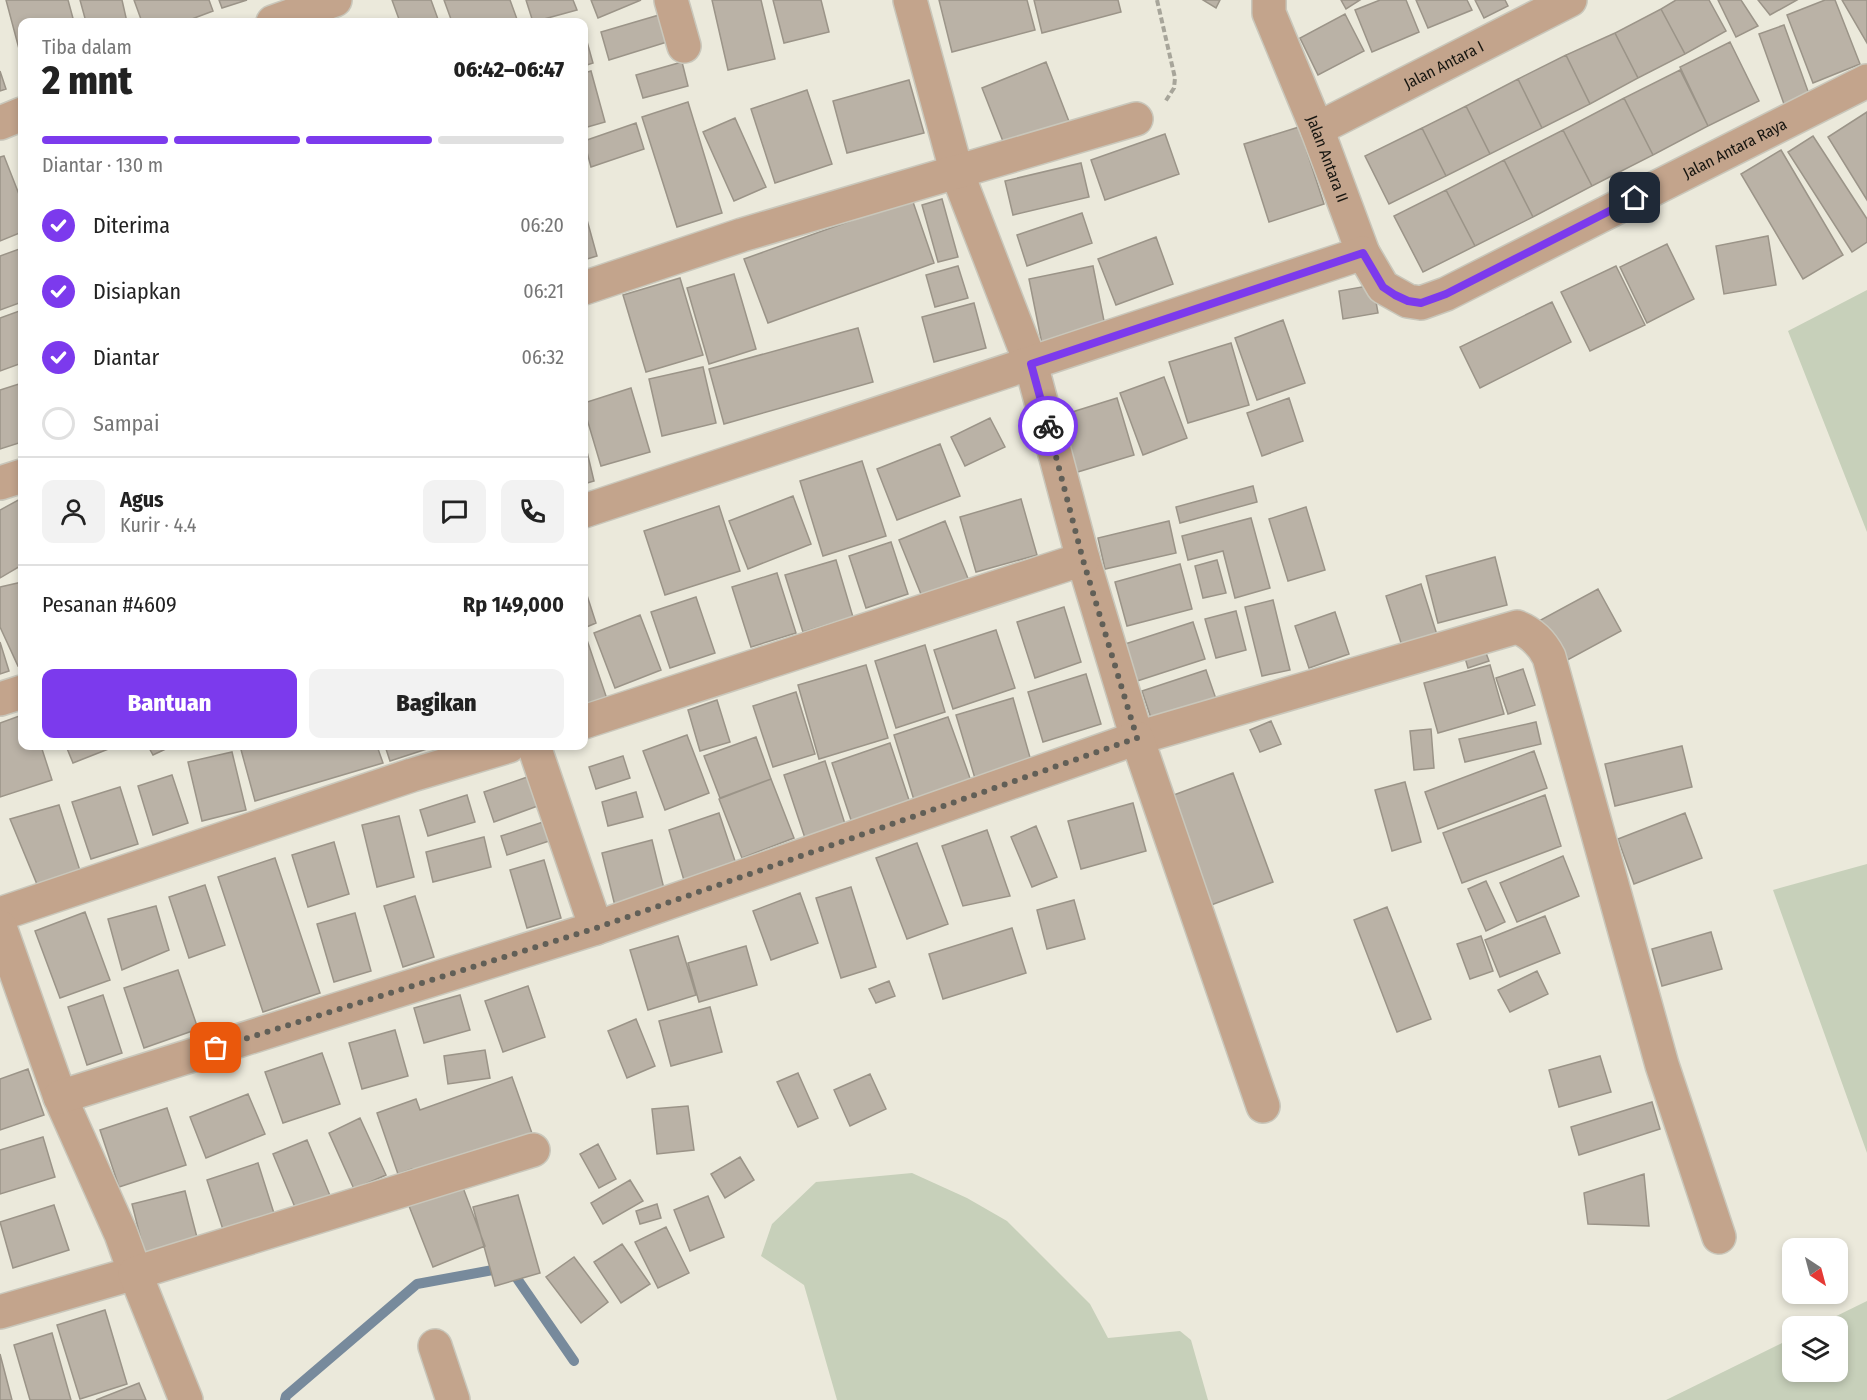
<!DOCTYPE html>
<html lang="id">
<meta charset="utf-8">
<style>
:root{--surface:#fff;--page:#f2f2f2;--text:#222;--muted:#767676;--line:#e0e0e0;--accent:#7c3aed}
body{margin:0;font-family:"Fira Sans Condensed",sans-serif;background:var(--page);color:var(--text);height:100vh;display:flex;flex-direction:column;font-size:22px;white-space:nowrap}
*{box-sizing:border-box;margin:0}
p{font-size:20px;color:var(--muted)}
.icon{flex:none;width:33px;height:33px;fill:none;stroke:currentColor;stroke-width:2;stroke-linecap:round;stroke-linejoin:round}
.map{position:relative;flex:1;overflow:hidden}
.panel{position:absolute;left:18px;top:18px;width:570px;height:732px;display:flex;flex-direction:column;background:var(--surface);border-radius:12px;box-shadow:0 3px 9px #0003}
.panel>*{flex:none}
.needle{width:39px;rotate:144deg}
.tools{position:absolute;left:1782px;top:1238px;display:grid;gap:12px}
.tools a{display:grid;place-items:center;width:66px;height:66px;border-radius:12px;background:var(--surface);box-shadow:0 3px 9px #0003;font-size:30px}
.pin{position:absolute;display:grid;place-items:center;width:51px;height:51px;color:#fff;margin:-26px;border-radius:12px;box-shadow:0 3px 9px #0006}
.courier{position:absolute;display:grid;place-items:center;width:60px;height:60px;margin:-30px;border:4px solid #7c3aed;border-radius:50%;background:#fff;color:#222;box-shadow:0 2px 8px #0007}
.summary em{font-style:normal;font-weight:800}
.summary div{display:flex;flex-direction:column-reverse}
.summary{display:flex;align-items:center;justify-content:space-between;height:102px;padding:0 24px}
h1{font-size:39px;font-weight:800;line-height:45px}
.bar{display:grid;grid-template-columns:repeat(4,1fr);gap:9px 6px;align-content:center;height:72px;padding:0 24px}
.bar i{height:8px;border-radius:4px;background:var(--line)}
.bar .on{background:var(--accent)}
.bar p{grid-column:span 4}
.line{display:flex;align-items:center;gap:15px;padding:0 24px;border-top:2px solid var(--line)}
.line div{flex:1}
.round{display:grid;place-items:center;flex:none;width:63px;height:63px;border-radius:12px;background:var(--page)}
ol{padding:0 24px;list-style:none}
li{display:flex;align-items:center;gap:18px;height:66px}
li p{margin-inline-start:auto}
li .icon{padding:6px;border-radius:50%;background:var(--accent);color:#fff;stroke-width:4}
li:last-child{color:var(--muted)}
li i{width:33px;height:33px;border:3px solid var(--line);border-radius:50%}
.action{display:flex;gap:12px;margin-top:auto;padding:12px 24px}
.action a{flex:1;height:69px;border-radius:12px;background:var(--accent);color:#fff;font-size:24px;font-weight:800;line-height:69px;text-align:center}
.action a+a{background:var(--page);color:var(--text)}
.map>svg:first-child{display:block}
</style>
<div class="map">
<svg width="1867" height="1400" viewBox="0 0 1867 1400">
<rect width="100%" height="100%" fill="#ebe9db"/>
<path fill="#c7d0ba" d="M 1867,290 L 1867,532 L 1788,331 Z
M 1867,864 L 1867,1153 L 1773,890 Z
M 912,1173 L 967,1198 L 1007,1221 L 1090,1304 L 1108,1338 L 1180,1331 L 1191,1340 L 1208,1400 L 837,1400 L 804,1285 L 761,1256 L 772,1224 L 816,1182 Z
M 1867,1301 L 1867,1400 L 1666,1400 L 1792,1338 L 1792,1371 L 1838,1371 L 1838,1326 L 1816,1326 Z"/>
<g fill="none" stroke-linecap="round" stroke-linejoin="round">
<path stroke="#778a9c" stroke-width="10" d="M 285,1400 L 286,1396 L 417,1284 L 509,1267 L 574,1361"/>
</g>
<path fill="#bab2a6" stroke="#9b9488" stroke-width="1.5" d="M 6,0 L 68,0 L 74,22 L 22,22 L 22,60 Z
M 80,0 L 122,0 L 127,22 L 86,22 Z
M 134,0 L 209,0 L 213,11 L 184,22 L 142,22 Z
M 219,0 L 247,0 L 222,8 Z
M 392,0 L 431,0 L 439,22 L 400,22 Z
M 444,0 L 510,0 L 518,22 L 452,22 Z
M 526,0 L 573,0 L 577,10 L 533,22 Z
M 591,0 L 641,0 L 598,18 Z
M 712,0 L 761,0 L 775,59 L 728,70 Z
M 773,0 L 821,0 L 829,32 L 784,43 Z
M 939,0 L 1027,0 L 1035,30 L 952,52 Z
M 1034,0 L 1118,0 L 1121,12 L 1042,33 Z
M 1203,0 L 1220,0 L 1216,8 Z
M 1341,0 L 1360,0 L 1346,9 Z
M 1380,0 L 1406,0 L 1419,32 L 1372,52 L 1355,10 Z
M 1416,0 L 1467,0 L 1472,10 L 1428,28 Z
M 1475,0 L 1505,0 L 1508,6 L 1484,18 Z
M 1676,0 L 1709,0 L 1726,31 L 1685,54 L 1661,9 Z
M 1718,0 L 1741,0 L 1758,26 L 1736,37 Z
M 1758,0 L 1797,0 L 1770,15 Z
M 1825,0 L 1835,0 L 1860,64 L 1813,83 L 1787,15 Z
M 1842,0 L 1867,0 L 1867,43 Z
M 1661,9 L 1685,54 L 1638,78 L 1615,33 Z
M 1345,14 L 1364,51 L 1318,75 L 1300,38 Z
M 659,15 L 667,42 L 609,60 L 601,32 Z
M 1784,25 L 1809,94 L 1784,104 L 1759,34 Z
M 584,31 L 593,63 L 584,66 Z
M 1615,33 L 1638,78 L 1590,104 L 1566,55 Z
M 1730,42 L 1759,101 L 1708,126 L 1680,67 Z
M 1566,55 L 1590,104 L 1542,128 L 1518,79 Z
M 682,62 L 688,86 L 643,98 L 636,75 Z
M 1046,62 L 1070,124 L 1006,149 L 982,88 Z
M 1680,70 L 1708,126 L 1653,155 L 1624,98 Z
M 0,71 L 6,89 L 0,91 Z
M 591,71 L 605,122 L 584,128 L 584,73 Z
M 1518,79 L 1542,128 L 1490,154 L 1466,106 Z
M 909,80 L 924,133 L 847,153 L 833,101 Z
M 807,90 L 832,164 L 775,183 L 751,109 Z
M 1624,98 L 1653,155 L 1592,186 L 1563,130 Z
M 688,102 L 722,213 L 677,227 L 642,117 Z
M 1466,106 L 1490,154 L 1446,176 L 1422,128 Z
M 1867,112 L 1867,200 L 1828,137 Z
M 735,118 L 766,187 L 734,201 L 703,132 Z
M 636,123 L 644,149 L 591,167 L 584,141 Z
M 1299,127 L 1324,204 L 1269,222 L 1244,144 Z
M 1422,128 L 1446,176 L 1389,204 L 1365,156 Z
M 1563,130 L 1592,186 L 1533,217 L 1504,160 Z
M 1165,134 L 1179,174 L 1105,200 L 1091,160 Z
M 1813,136 L 1867,219 L 1867,242 L 1852,252 L 1788,152 Z
M 1781,150 L 1843,255 L 1803,279 L 1741,174 Z
M 4,156 L 22,202 L 22,232 L 0,241 L 0,157 Z
M 1504,160 L 1533,217 L 1475,246 L 1446,190 Z
M 1081,163 L 1089,197 L 1013,215 L 1005,181 Z
M 1446,190 L 1475,246 L 1423,272 L 1394,216 Z
M 912,199 L 934,263 L 768,323 L 744,259 Z
M 942,199 L 958,257 L 938,262 L 922,205 Z
M 584,209 L 597,256 L 584,260 Z
M 1082,213 L 1092,243 L 1027,266 L 1017,235 Z
M 1768,236 L 1776,285 L 1724,294 L 1716,246 Z
M 1156,237 L 1173,284 L 1116,305 L 1098,259 Z
M 1667,244 L 1694,299 L 1647,323 L 1620,267 Z
M 22,248 L 22,302 L 0,310 L 0,256 Z
M 958,266 L 968,298 L 935,307 L 926,275 Z
M 1093,266 L 1106,331 L 1042,344 L 1029,279 Z
M 1616,266 L 1645,325 L 1590,351 L 1561,292 Z
M 734,274 L 756,349 L 709,364 L 687,288 Z
M 680,278 L 703,355 L 646,372 L 623,295 Z
M 1373,285 L 1378,313 L 1343,319 L 1339,291 Z
M 1552,302 L 1571,342 L 1480,388 L 1460,347 Z
M 974,303 L 986,348 L 934,362 L 922,317 Z
M 22,310 L 22,363 L 0,371 L 0,318 Z
M 1283,320 L 1305,383 L 1257,400 L 1235,338 Z
M 858,328 L 873,382 L 724,424 L 709,369 Z
M 1231,343 L 1249,405 L 1188,423 L 1169,362 Z
M 703,367 L 716,423 L 662,436 L 649,379 Z
M 1164,377 L 1187,438 L 1143,455 L 1120,393 Z
M 22,383 L 22,442 L 0,449 L 0,390 Z
M 631,388 L 650,452 L 601,466 L 584,409 L 584,403 Z
M 1117,398 L 1134,455 L 1071,474 L 1053,418 Z
M 1289,398 L 1303,441 L 1262,456 L 1247,413 Z
M 990,418 L 1005,447 L 965,466 L 951,437 Z
M 584,439 L 594,481 L 584,484 Z
M 940,444 L 960,496 L 897,520 L 877,469 Z
M 862,461 L 886,536 L 823,556 L 800,481 Z
M 1253,486 L 1257,502 L 1180,523 L 1176,507 Z
M 793,496 L 811,544 L 748,569 L 729,521 Z
M 22,498 L 22,565 L 0,578 L 0,510 Z
M 1021,499 L 1037,555 L 976,572 L 960,517 Z
M 719,506 L 740,571 L 665,595 L 644,531 Z
M 1306,507 L 1325,570 L 1288,581 L 1269,519 Z
M 1251,518 L 1270,588 L 1235,598 L 1223,551 L 1188,560 L 1182,536 Z
M 945,521 L 969,581 L 923,599 L 899,540 Z
M 1169,521 L 1176,553 L 1105,569 L 1098,538 Z
M 891,542 L 908,594 L 866,608 L 849,556 Z
M 1495,557 L 1507,605 L 1438,623 L 1426,576 Z
M 836,560 L 853,617 L 803,632 L 785,575 Z
M 1217,560 L 1226,593 L 1203,598 L 1195,566 Z
M 1180,564 L 1192,609 L 1127,626 L 1115,582 Z
M 777,573 L 796,633 L 751,647 L 732,587 Z
M 22,582 L 22,665 L 18,666 L 0,627 L 0,587 Z
M 1421,584 L 1438,638 L 1403,649 L 1386,596 Z
M 584,586 L 596,623 L 584,628 Z
M 1598,589 L 1621,631 L 1560,664 L 1537,622 Z
M 696,597 L 715,653 L 670,668 L 651,612 Z
M 1273,600 L 1290,670 L 1262,676 L 1245,607 Z
M 1064,607 L 1081,662 L 1035,678 L 1017,622 Z
M 1236,611 L 1246,650 L 1216,658 L 1205,619 Z
M 1335,612 L 1349,654 L 1309,668 L 1295,626 Z
M 640,615 L 661,670 L 615,688 L 594,633 Z
M 1193,622 L 1205,659 L 1134,682 L 1122,645 Z
M 996,630 L 1015,688 L 953,709 L 934,650 Z
M 584,637 L 586,637 L 607,699 L 584,707 Z
M 0,642 L 9,671 L 0,674 Z
M 925,645 L 945,712 L 896,728 L 875,661 Z
M 1483,645 L 1489,661 L 1468,668 L 1463,651 Z
M 866,665 L 888,738 L 819,759 L 798,685 Z
M 1490,665 L 1504,714 L 1438,733 L 1424,683 Z
M 1523,669 L 1535,705 L 1508,714 L 1496,678 Z
M 1206,670 L 1216,699 L 1152,721 L 1142,691 Z
M 1086,674 L 1101,724 L 1043,742 L 1028,692 Z
M 796,692 L 815,754 L 773,767 L 753,706 Z
M 1013,698 L 1033,768 L 977,785 L 956,715 Z
M 717,700 L 730,742 L 700,751 L 688,710 Z
M 22,715 L 22,746 L 41,746 L 52,780 L 0,797 L 0,723 Z
M 948,717 L 971,781 L 914,800 L 894,735 Z
M 1271,721 L 1281,744 L 1260,752 L 1250,730 Z
M 1536,722 L 1541,744 L 1465,762 L 1459,739 Z
M 1431,729 L 1434,768 L 1414,770 L 1410,731 Z
M 687,735 L 709,793 L 665,810 L 643,751 Z
M 756,737 L 771,779 L 720,798 L 704,756 Z
M 890,743 L 910,803 L 852,823 L 832,763 Z
M 66,746 L 116,746 L 73,763 Z
M 148,746 L 172,746 L 153,755 Z
M 240,746 L 377,746 L 383,763 L 255,801 Z
M 385,746 L 436,746 L 390,761 Z
M 1682,746 L 1692,787 L 1615,806 L 1605,764 Z
M 1534,751 L 1547,788 L 1438,829 L 1425,792 Z
M 232,752 L 246,810 L 202,821 L 188,762 Z
M 623,756 L 630,778 L 596,789 L 589,767 Z
M 825,761 L 845,824 L 805,838 L 784,775 Z
M 1233,773 L 1273,882 L 1203,908 L 1163,799 Z
M 172,775 L 188,823 L 153,835 L 138,786 Z
M 533,775 L 543,804 L 494,822 L 484,792 Z
M 771,779 L 794,838 L 742,858 L 719,799 Z
M 1405,782 L 1421,842 L 1392,851 L 1375,790 Z
M 120,787 L 138,844 L 91,859 L 72,802 Z
M 636,792 L 643,817 L 608,826 L 602,802 Z
M 467,795 L 475,822 L 428,836 L 420,810 Z
M 1545,795 L 1561,846 L 1462,883 L 1443,833 Z
M 1133,803 L 1146,851 L 1081,869 L 1068,821 Z
M 59,805 L 82,877 L 39,889 L 10,819 Z
M 719,813 L 738,870 L 686,887 L 669,830 Z
M 1685,813 L 1702,858 L 1634,884 L 1618,839 Z
M 399,816 L 414,877 L 377,887 L 362,825 Z
M 552,819 L 558,838 L 507,855 L 501,836 Z
M 1036,826 L 1057,877 L 1032,887 L 1011,837 Z
M 987,830 L 1010,896 L 963,906 L 942,846 Z
M 484,837 L 491,867 L 433,882 L 426,852 Z
M 652,840 L 666,897 L 616,910 L 602,853 Z
M 334,842 L 349,894 L 308,907 L 292,855 Z
M 917,843 L 948,924 L 907,939 L 876,858 Z
M 1563,856 L 1579,896 L 1517,922 L 1500,883 Z
M 275,858 L 320,993 L 263,1012 L 218,877 Z
M 544,860 L 561,918 L 527,928 L 510,870 Z
M 1486,881 L 1505,922 L 1486,931 L 1468,889 Z
M 205,885 L 225,945 L 189,958 L 169,897 Z
M 851,887 L 876,967 L 841,978 L 816,898 Z
M 800,893 L 818,943 L 771,960 L 753,911 Z
M 415,896 L 434,957 L 403,967 L 384,906 Z
M 1074,900 L 1085,939 L 1047,949 L 1037,910 Z
M 156,906 L 169,950 L 122,970 L 108,919 Z
M 1387,907 L 1431,1019 L 1397,1032 L 1354,920 Z
M 85,912 L 110,980 L 60,998 L 35,931 Z
M 355,913 L 371,971 L 334,982 L 317,924 Z
M 1545,916 L 1560,953 L 1500,977 L 1485,940 Z
M 1012,928 L 1026,973 L 943,999 L 929,954 Z
M 1711,932 L 1722,969 L 1662,986 L 1652,949 Z
M 678,936 L 696,995 L 648,1010 L 630,950 Z
M 1481,936 L 1493,971 L 1470,979 L 1457,944 Z
M 746,946 L 757,985 L 699,1002 L 688,963 Z
M 178,970 L 198,1029 L 144,1048 L 124,988 Z
M 1537,971 L 1548,994 L 1510,1012 L 1498,990 Z
M 889,981 L 895,996 L 876,1003 L 869,989 Z
M 528,986 L 545,1037 L 503,1052 L 485,1001 Z
M 103,995 L 122,1053 L 87,1065 L 68,1007 Z
M 460,995 L 470,1030 L 424,1043 L 414,1008 Z
M 710,1007 L 722,1052 L 671,1066 L 659,1021 Z
M 636,1019 L 655,1066 L 627,1078 L 608,1031 Z
M 395,1030 L 408,1076 L 362,1089 L 349,1043 Z
M 485,1050 L 490,1078 L 448,1084 L 444,1056 Z
M 322,1053 L 340,1104 L 283,1123 L 265,1072 Z
M 1600,1056 L 1611,1092 L 1559,1107 L 1549,1070 Z
M 28,1069 L 44,1115 L 0,1130 L 0,1079 Z
M 798,1073 L 818,1118 L 798,1127 L 777,1082 Z
M 870,1074 L 886,1109 L 850,1126 L 834,1090 Z
M 512,1077 L 534,1139 L 416,1181 L 412,1169 L 398,1174 L 377,1113 L 416,1099 L 420,1110 Z
M 248,1094 L 265,1134 L 206,1158 L 190,1117 Z
M 1652,1102 L 1660,1129 L 1579,1155 L 1571,1127 Z
M 688,1106 L 694,1150 L 657,1154 L 652,1109 Z
M 167,1108 L 186,1165 L 119,1187 L 100,1130 Z
M 360,1118 L 386,1175 L 354,1189 L 329,1133 Z
M 43,1137 L 55,1177 L 0,1194 L 0,1150 Z
M 307,1140 L 331,1198 L 297,1212 L 273,1154 Z
M 598,1144 L 616,1179 L 599,1188 L 580,1154 Z
M 740,1157 L 754,1180 L 725,1198 L 711,1174 Z
M 258,1163 L 278,1226 L 227,1242 L 207,1180 Z
M 1644,1174 L 1649,1226 L 1588,1224 L 1584,1193 Z
M 630,1180 L 643,1201 L 603,1224 L 591,1203 Z
M 462,1185 L 485,1246 L 433,1267 L 409,1206 Z
M 185,1191 L 200,1249 L 147,1263 L 132,1204 Z
M 518,1195 L 540,1273 L 495,1286 L 473,1207 Z
M 708,1196 L 724,1237 L 690,1251 L 674,1210 Z
M 657,1204 L 661,1218 L 640,1224 L 636,1211 Z
M 54,1205 L 69,1250 L 13,1268 L 0,1222 Z
M 666,1227 L 689,1273 L 658,1288 L 635,1242 Z
M 622,1244 L 650,1284 L 621,1303 L 594,1262 Z
M 574,1257 L 608,1302 L 581,1323 L 546,1277 Z
M 105,1310 L 127,1384 L 80,1399 L 57,1325 Z
M 52,1333 L 71,1400 L 30,1400 L 14,1345 Z
M 0,1354 L 12,1400 L 0,1400 Z
M 139,1383 L 146,1400 L 96,1400 Z"/>
<g fill="none" stroke-linecap="round" stroke-linejoin="round">
<g stroke="#c9c7bb" stroke-width="36">
<g id="minor">
<path d="M 671,0 L 684,46"/>
<path d="M 910,0 L 956,170 L 1031,364 L 1083,559 L 1137,738 L 1517,627 C 1532,633 1542,643 1549,657 L 1662,1065 L 1719,1237"/>
<path id="s1" d="M 1269,0 L 1269,13 L 1317,129 L 1363,253 L 1383,287 L 1408,301 L 1421,303 L 1446,294 L 1867,81"/>
<path d="M 273,22 L 335,0"/>
<path d="M 0,123 L 22,114"/>
<path id="s2" d="M 1317,129 L 1570,0"/>
<path d="M 584,288 L 742,235 L 1136,119"/>
<path d="M 0,483 L 22,476"/>
<path d="M 584,511 L 1363,253"/>
<path d="M 0,699 L 22,692"/>
<path d="M 584,722 L 1083,559"/>
<path d="M 0,914 L 412,775 L 509,746"/>
<path d="M 0,927 L 60,1097 L 121,1234 L 135,1273 L 0,1312"/>
<path d="M 596,928 L 1137,738 L 1263,1106"/>
<path d="M 60,1097 L 596,928 L 534,746"/>
<path d="M 435,1346 L 453,1400"/>
<path d="M 186,1400 L 135,1273 L 533,1150"/>
</g>
</g>
<path stroke="#a7a59a" stroke-width="4" stroke-dasharray="6 3" stroke-linecap="butt" d="M 1157,0 L 1175,78 L 1174,88 L 1165,102"/>
<use href="#minor" stroke="#c3a48c" stroke-width="33"/>
</g>
<g fill="none" stroke-linecap="round" stroke-linejoin="round">
<path stroke="#615f57" stroke-width="6" stroke-dasharray="0 10.8" d="M 216,1048 L 596,928 L 1137,738 L 1083,560 L 1048,426"/>
<path stroke="#7c3aed" stroke-width="8" d="M 1048,426 L 1031,364 L 1363,253 L 1383,287 L 1395,295 L 1408,301 L 1421,303 L 1446,294 L 1635,198"/>
</g>
<g text-anchor="middle" stroke-width="5" stroke-linejoin="round" paint-order="stroke">
<g font-size="16" fill="#161510" stroke="#fff">
<text dy="6" stroke="none"><textPath href="#s2" startOffset="142">Jalan Antara I</textPath></text>
<text dy="6" stroke="none"><textPath href="#s1" startOffset="702">Jalan Antara Raya</textPath></text>
<text dy="6" stroke="none"><textPath href="#s1" startOffset="170">Jalan Antara II</textPath></text>
</g>
</g>
</svg>
<div class="tools">
<a><svg class="needle" viewBox="-14 -14 28 28"><path d="M0-13l5 13h-10z" fill="#e53935"/><path d="M0 13l5-13h-10z" fill="#767676"/></svg></a>
<a><svg class="icon" aria-label="layers" viewBox="0 0 24 24"><path d="M12 4l9 5-9 5-9-5zM3 14l9 5 9-5"/></svg></a>
</div>
<div class="pin" style="left:216px;top:1048px;background:#ea580c"><svg class="icon" aria-label="bag" viewBox="0 0 24 24"><path d="M5 8h14l-1 12H6zM9 8a3 3 0 0 1 6 0"/></svg></div>
<div class="pin" style="left:1635px;top:198px;background:#1f2937"><svg class="icon" aria-label="home" viewBox="0 0 24 24"><path d="M3 11l9-7 9 7M6 9v11h12V9"/></svg></div>
<div class="courier" style="left:1048px;top:426px"><svg class="icon" aria-label="bike" viewBox="0 0 24 24"><circle cx="6" cy="16" r="4"/><circle cx="18" cy="16" r="4"/><path d="M6 16l4-8h5l3 8M10 8l3 8H6M13 5h3"/></svg></div>
<section class="panel">
<div class="summary"><div><h1>2 mnt</h1><p>Tiba dalam</p></div><em>06:42–06:47</em></div>
<div class="bar"><i class="on"></i><i class="on"></i><i class="on"></i><i></i><p>Diantar · 130 m</p></div>
<ol>
<li><svg class="icon" aria-label="check" viewBox="0 0 24 24"><path d="M5 12l5 5 9-10"/></svg>Diterima<p>06:20</p></li>
<li><svg class="icon" aria-label="check" viewBox="0 0 24 24"><path d="M5 12l5 5 9-10"/></svg>Disiapkan<p>06:21</p></li>
<li><svg class="icon" aria-label="check" viewBox="0 0 24 24"><path d="M5 12l5 5 9-10"/></svg>Diantar<p>06:32</p></li>
<li><i></i>Sampai</li>
</ol>
<div class="line" style="height:108px"><a class="round"><svg class="icon" aria-label="person" viewBox="0 0 24 24"><circle cx="12" cy="8" r="4"/><path d="M4 21q1-7 8-7t8 7"/></svg></a><div><b>Agus</b><p>Kurir · 4.4</p></div><a class="round"><svg class="icon" aria-label="chat" viewBox="0 0 24 24"><path d="M4 5h16v11H9l-5 4z"/></svg></a><a class="round"><svg class="icon" aria-label="phone" viewBox="0 0 24 24"><path d="M5 4h4l2 5-3 2q2 4 5 5l2-3 5 2v4C11 20 4 13 5 4z"/></svg></a></div>
<div class="line" style="height:78px"><div>Pesanan #4609</div><b>Rp 149,000</b></div>
<div class="action"><a>Bantuan</a><a>Bagikan</a></div>
</section>
</div>
